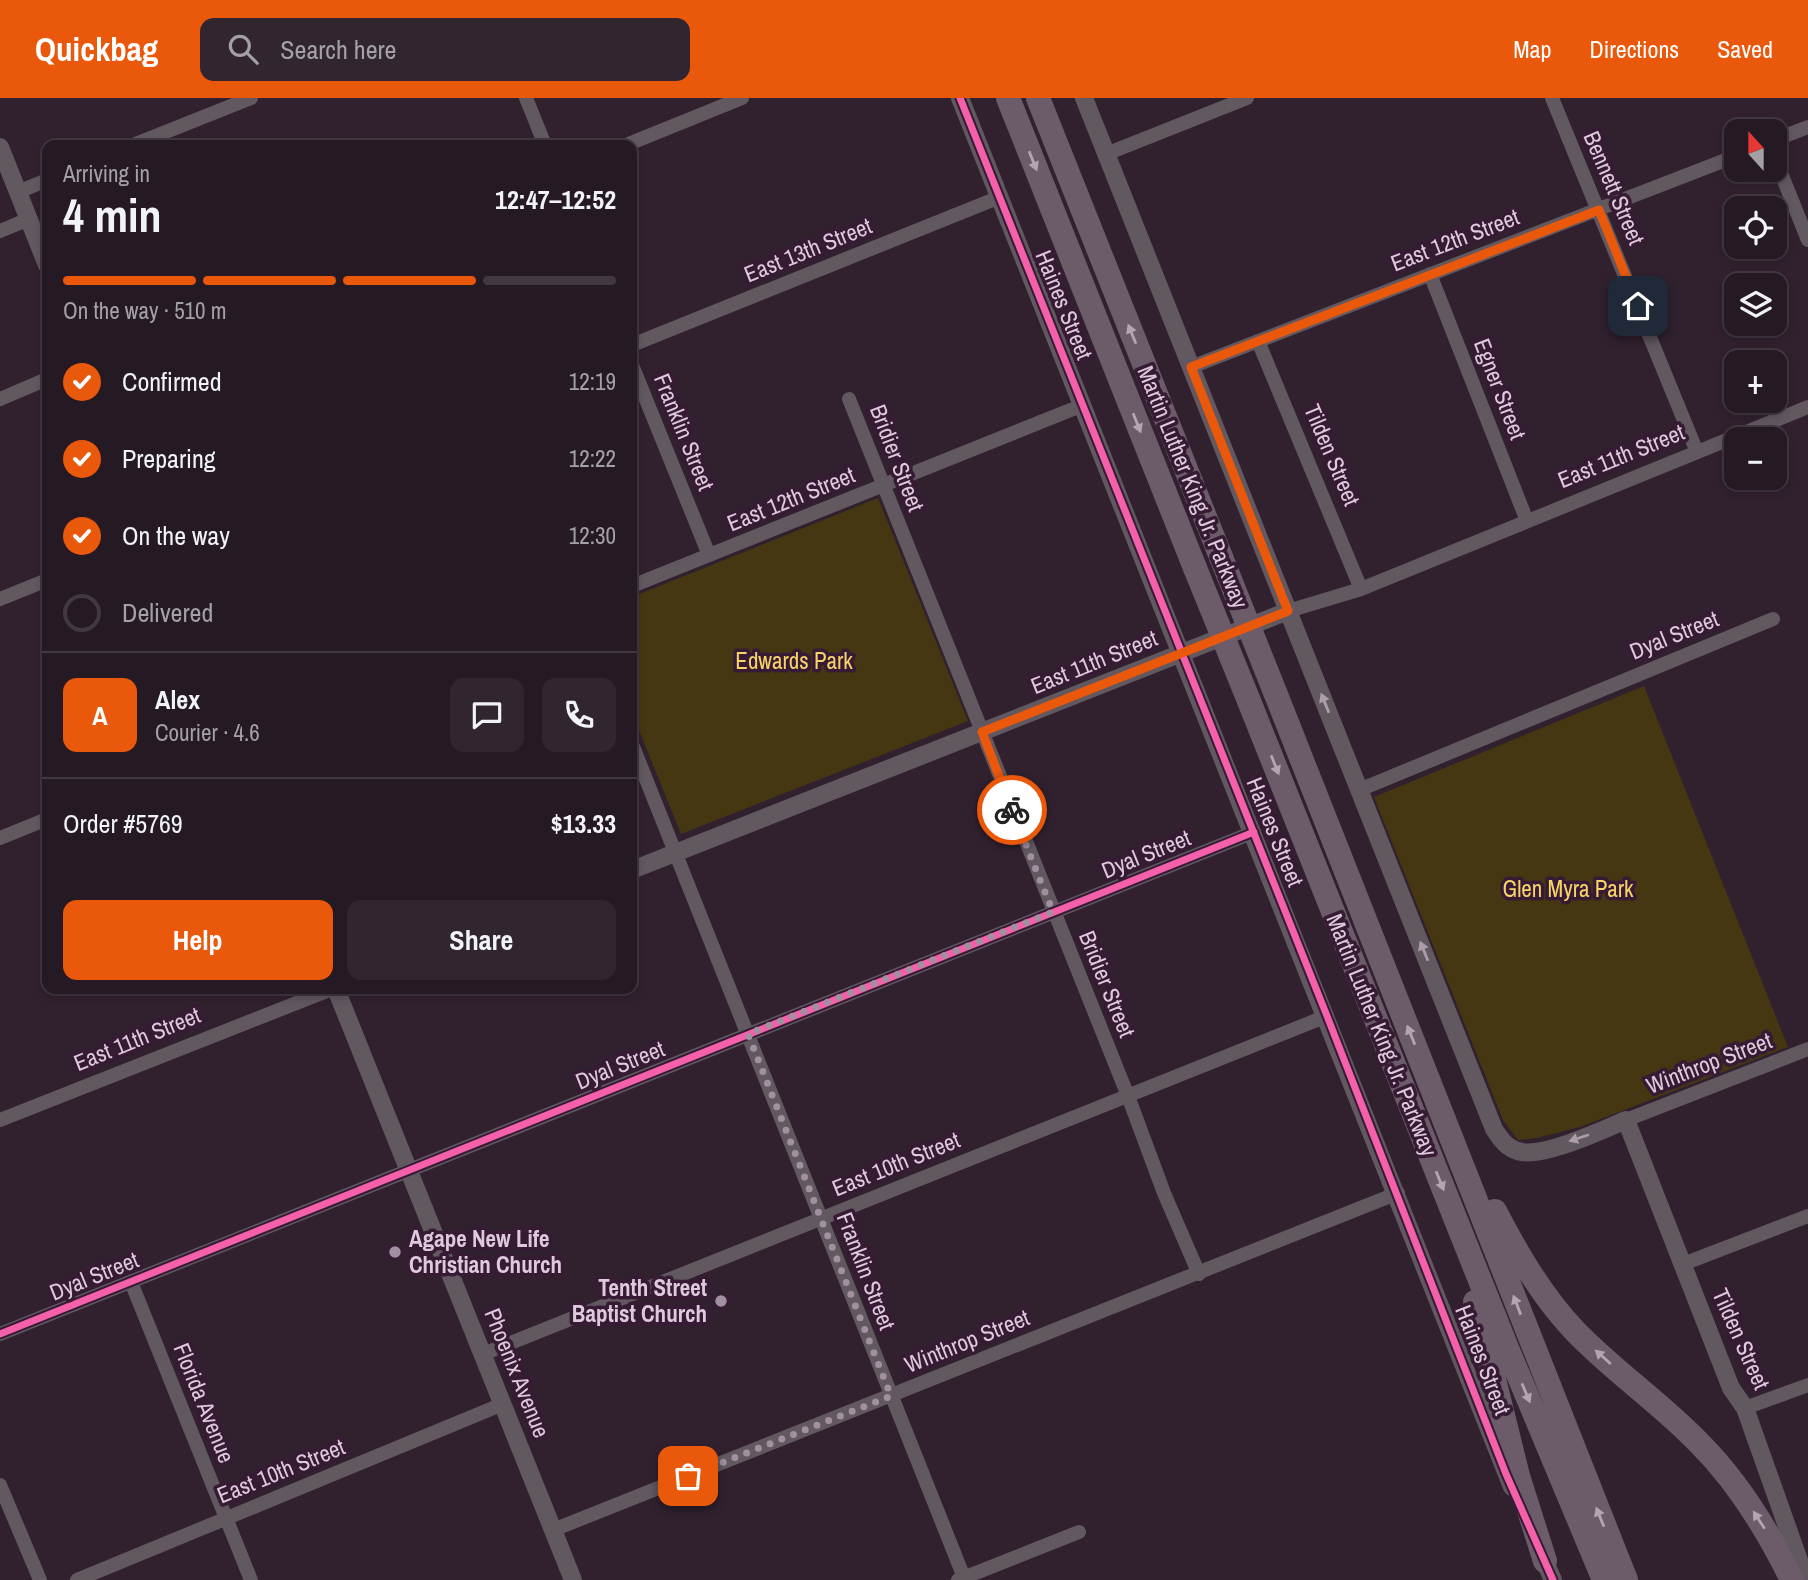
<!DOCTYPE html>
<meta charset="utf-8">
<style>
:root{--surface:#251923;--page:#312630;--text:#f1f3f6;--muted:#a3a0a6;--line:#423841;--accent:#ea580c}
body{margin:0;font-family:"Archivo Narrow",sans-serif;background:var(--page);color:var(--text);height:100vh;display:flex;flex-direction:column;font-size:26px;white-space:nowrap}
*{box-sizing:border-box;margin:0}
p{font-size:23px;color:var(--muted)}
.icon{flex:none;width:38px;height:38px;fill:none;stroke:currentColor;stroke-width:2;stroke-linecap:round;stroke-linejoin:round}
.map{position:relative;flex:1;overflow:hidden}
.details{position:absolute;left:42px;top:42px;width:595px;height:854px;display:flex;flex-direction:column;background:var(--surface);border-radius:14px;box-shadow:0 4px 10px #0003,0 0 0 2px var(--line)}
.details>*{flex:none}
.needle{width:46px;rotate:339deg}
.controls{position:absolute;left:1724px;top:21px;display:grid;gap:14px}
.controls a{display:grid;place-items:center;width:63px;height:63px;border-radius:14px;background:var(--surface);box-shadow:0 4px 10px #0003,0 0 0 2px var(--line);font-size:35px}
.pin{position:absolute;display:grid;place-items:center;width:60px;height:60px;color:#fff;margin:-30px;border-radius:14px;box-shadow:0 4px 10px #0006}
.courier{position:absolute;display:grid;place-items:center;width:70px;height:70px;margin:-35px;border:5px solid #ea580c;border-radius:50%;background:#fff;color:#222;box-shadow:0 2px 9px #0007}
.overview em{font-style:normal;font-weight:800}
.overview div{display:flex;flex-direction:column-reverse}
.overview{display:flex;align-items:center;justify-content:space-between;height:119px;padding:0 21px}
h1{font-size:46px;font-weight:800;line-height:52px}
.bar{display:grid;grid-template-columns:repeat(4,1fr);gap:10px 7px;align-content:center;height:84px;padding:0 21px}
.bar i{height:9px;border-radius:5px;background:var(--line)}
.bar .active{background:var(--accent)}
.bar p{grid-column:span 4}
.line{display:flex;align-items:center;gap:18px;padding:0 21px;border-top:2px solid var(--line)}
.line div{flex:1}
.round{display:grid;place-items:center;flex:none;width:74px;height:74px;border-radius:14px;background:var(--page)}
ol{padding:0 21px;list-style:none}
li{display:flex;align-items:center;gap:21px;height:77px}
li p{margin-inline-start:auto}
li .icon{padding:7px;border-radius:50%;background:var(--accent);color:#fff;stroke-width:4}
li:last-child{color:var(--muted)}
li i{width:38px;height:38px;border:4px solid var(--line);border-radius:50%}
.button{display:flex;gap:14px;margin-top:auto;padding:14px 21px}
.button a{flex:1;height:80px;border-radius:14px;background:var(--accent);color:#fff;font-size:28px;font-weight:800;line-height:80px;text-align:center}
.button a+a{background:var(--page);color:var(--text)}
header{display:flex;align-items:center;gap:42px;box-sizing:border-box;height:98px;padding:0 35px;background:var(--accent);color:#fff}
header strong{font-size:33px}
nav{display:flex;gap:38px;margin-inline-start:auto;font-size:24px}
.search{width:490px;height:63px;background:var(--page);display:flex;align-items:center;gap:18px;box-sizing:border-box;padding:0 24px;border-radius:14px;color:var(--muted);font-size:26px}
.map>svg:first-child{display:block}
</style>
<header>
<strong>Quickbag</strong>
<div class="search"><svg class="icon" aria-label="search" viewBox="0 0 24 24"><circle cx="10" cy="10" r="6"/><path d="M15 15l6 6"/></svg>Search here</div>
<nav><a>Map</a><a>Directions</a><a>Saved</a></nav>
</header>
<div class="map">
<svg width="1808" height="1482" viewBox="0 0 1808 1482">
<rect width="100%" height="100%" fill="#31212f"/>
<path fill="#453712" d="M 878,400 L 968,623 L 681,736 L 632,615 L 632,499 Z
M 1644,588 L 1788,949 L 1580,1029 L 1537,1040 L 1518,1042 L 1503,1022 L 1374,699 Z"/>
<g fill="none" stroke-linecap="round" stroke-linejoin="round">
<path stroke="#615860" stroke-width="14" d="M 526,0 L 545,47
M 1552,0 L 1697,354
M 1774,42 L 1808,29
M 133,47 L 251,0
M 626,47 L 742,0
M 1106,56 L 1247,0
M 1774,58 L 1808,142
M 18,94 L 47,82
M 0,133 L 29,121
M 1430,176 L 1527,423
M 1258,243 L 1361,491
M 632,247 L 1000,99
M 632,267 L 709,457
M 1191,269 L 1736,58
M 0,301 L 47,281
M 849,301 L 1128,998 L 1164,1095 L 1199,1176
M 632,488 L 1083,307
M 0,501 L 47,482
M 1288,513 L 1361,491 L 1808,309
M 632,646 L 965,1482
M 1359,692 L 1773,521
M 0,740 L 47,721
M 0,1022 L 332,891
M 1626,1022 L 1808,951
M 1683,1166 L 1808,1118
M 131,1184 L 251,1482
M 0,1236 L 1254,734
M 483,1256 L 1327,918
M 1745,1310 L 1808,1287
M 0,1387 L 40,1482
M 553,1432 L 1398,1095
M 77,1482 L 503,1306
M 958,1482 L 1079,1434"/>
<path stroke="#615860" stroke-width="18" d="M 960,0 L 1512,1389
M 1084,0 L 1494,1031 C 1501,1042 1508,1052 1522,1054 C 1547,1058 1603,1032 1626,1022 L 1731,1290 L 1745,1310 L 1806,1482
M 0,49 L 47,167
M 632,772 L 1288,513
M 336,891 L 573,1482
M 1540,1453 L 1553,1482"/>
<path stroke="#6c5c6a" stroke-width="24" d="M 1008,0 L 1195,470
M 1038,0 L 1221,459
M 1275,594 L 1626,1482
M 1249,603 L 1507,1250 L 1604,1482
M 1495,1113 C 1517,1155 1541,1197 1574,1232 C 1613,1273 1661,1305 1700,1346 C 1739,1385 1768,1433 1792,1482
M 1475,1204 L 1518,1378 L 1545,1463"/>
<path stroke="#6c5c6a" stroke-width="24" d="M 1221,459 L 1275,594
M 1195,470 L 1249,603"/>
<g stroke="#371b34" stroke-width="11">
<path id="cycleway" d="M 960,0 L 1327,918 L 1506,1376 L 1553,1482
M 0,1236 L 1254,734"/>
</g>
<use href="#cycleway" stroke="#f560ab" stroke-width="7"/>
</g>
<defs><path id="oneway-solid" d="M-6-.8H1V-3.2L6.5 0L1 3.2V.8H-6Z" transform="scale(1.75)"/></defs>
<g fill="#b5a4b3">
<use href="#oneway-solid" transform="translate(1033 63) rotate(68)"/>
<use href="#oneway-solid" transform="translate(1132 236) rotate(-112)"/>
<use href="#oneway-solid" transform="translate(1137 325) rotate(68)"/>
<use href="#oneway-solid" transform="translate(1275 667) rotate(68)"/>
<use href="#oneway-solid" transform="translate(1411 937) rotate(-112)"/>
<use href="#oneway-solid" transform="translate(1440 1083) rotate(68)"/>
<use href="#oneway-solid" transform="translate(1517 1207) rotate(-111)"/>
<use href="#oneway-solid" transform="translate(1603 1259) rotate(-138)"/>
<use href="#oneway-solid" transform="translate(1526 1295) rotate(67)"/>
<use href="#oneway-solid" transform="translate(1600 1419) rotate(-112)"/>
<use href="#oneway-solid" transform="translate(1759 1422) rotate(-123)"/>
</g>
<g fill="#ab9daa">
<use href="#oneway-solid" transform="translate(1325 605) rotate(-112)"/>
<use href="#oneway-solid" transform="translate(1424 853) rotate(-112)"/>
<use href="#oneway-solid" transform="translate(1579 1040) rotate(162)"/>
</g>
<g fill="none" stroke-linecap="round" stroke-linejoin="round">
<path stroke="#a1909f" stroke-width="7" stroke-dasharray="0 12.6" d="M 688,1378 L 891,1298 L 748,936 L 1053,814 L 1012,712"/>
<path stroke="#ea580c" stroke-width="9" d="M 1012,712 L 982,634 L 1288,513 L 1191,269 L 1599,112 L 1638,208"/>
</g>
<g fill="#a1909f" stroke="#371b34" stroke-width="2.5">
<circle cx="395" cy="1154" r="7"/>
<circle cx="721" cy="1203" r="7"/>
</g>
<g text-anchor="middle" stroke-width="7" stroke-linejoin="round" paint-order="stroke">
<g font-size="23" fill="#ddcbdb" stroke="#371b34">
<text transform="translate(1614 90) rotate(67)" y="8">Bennett Street</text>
<text transform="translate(1455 142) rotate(-21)" y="8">East 12th Street</text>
<text transform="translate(808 152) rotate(-22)" y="8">East 13th Street</text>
<text transform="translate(1064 207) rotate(68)" y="8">Haines Street</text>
<text transform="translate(1500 291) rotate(69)" y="8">Egner Street</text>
<text transform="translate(684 334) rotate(68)" y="8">Franklin Street</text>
<text transform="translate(1332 357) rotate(67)" y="8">Tilden Street</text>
<text transform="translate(1621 358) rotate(-22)" y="8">East 11th Street</text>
<text transform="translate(897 360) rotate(69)" y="8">Bridier Street</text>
<text transform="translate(1193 389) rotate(68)" y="8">Martin Luther King Jr. Parkway</text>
<text transform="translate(791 401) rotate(-22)" y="8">East 12th Street</text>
<text transform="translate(1674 537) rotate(-22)" y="8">Dyal Street</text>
<text transform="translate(1094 564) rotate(-22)" y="8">East 11th Street</text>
<text transform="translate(1275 734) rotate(68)" y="8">Haines Street</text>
<text transform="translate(1146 756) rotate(-22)" y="8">Dyal Street</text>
<text transform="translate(1107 886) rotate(68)" y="8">Bridier Street</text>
<text transform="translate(1382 937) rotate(68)" y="8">Martin Luther King Jr. Parkway</text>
<text transform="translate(137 941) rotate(-22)" y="8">East 11th Street</text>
<text transform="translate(1709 965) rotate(-21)" y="8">Winthrop Street</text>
<text transform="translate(620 967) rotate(-22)" y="8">Dyal Street</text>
<text transform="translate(896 1066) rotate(-22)" y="8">East 10th Street</text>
<text transform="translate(866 1173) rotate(69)" y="8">Franklin Street</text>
<text transform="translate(94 1178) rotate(-22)" y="8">Dyal Street</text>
<text transform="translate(1741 1241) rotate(66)" y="8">Tilden Street</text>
<text transform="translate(967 1243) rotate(-22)" y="8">Winthrop Street</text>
<text transform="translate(1483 1262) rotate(69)" y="8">Haines Street</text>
<text transform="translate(517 1275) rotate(68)" y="8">Phoenix Avenue</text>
<text transform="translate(204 1305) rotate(68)" y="8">Florida Avenue</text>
<text transform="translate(281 1373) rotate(-22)" y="8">East 10th Street</text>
</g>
<g font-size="23" fill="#f7d369" stroke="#371b34">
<text x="794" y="571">Edwards Park</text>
<text x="1568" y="799">Glen Myra Park</text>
</g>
<g font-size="23" font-weight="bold" fill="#ddcbdb" stroke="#371b34" text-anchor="start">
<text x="409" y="1149">Agape New Life<tspan x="409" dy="26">Christian Church</tspan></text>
<text x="707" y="1198" text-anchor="end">Tenth Street<tspan x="707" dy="26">Baptist Church</tspan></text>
</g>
</g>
</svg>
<div class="controls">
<a><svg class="needle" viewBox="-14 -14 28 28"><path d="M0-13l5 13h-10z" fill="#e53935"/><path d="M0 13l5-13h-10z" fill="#a3a0a6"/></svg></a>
<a><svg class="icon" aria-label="locate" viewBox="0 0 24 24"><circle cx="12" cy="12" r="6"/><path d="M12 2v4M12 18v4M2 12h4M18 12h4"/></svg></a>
<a><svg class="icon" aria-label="layers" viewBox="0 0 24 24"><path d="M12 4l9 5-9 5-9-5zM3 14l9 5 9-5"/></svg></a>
<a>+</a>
<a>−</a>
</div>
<div class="pin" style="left:688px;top:1378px;background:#ea580c"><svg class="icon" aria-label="bag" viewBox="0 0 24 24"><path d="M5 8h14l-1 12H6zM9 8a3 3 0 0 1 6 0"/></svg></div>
<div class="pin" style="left:1638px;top:208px;background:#1f2937"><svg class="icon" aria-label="home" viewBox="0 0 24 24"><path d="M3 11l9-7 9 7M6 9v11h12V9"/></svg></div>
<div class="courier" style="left:1012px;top:712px"><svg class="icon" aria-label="bike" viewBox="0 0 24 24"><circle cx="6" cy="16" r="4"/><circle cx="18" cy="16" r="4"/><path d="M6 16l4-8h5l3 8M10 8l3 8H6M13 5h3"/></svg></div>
<section class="details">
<div class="overview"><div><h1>4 min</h1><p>Arriving in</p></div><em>12:47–12:52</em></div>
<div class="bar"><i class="active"></i><i class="active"></i><i class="active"></i><i></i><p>On the way · 510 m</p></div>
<ol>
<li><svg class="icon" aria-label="check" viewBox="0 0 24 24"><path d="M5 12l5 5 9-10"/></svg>Confirmed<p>12:19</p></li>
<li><svg class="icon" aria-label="check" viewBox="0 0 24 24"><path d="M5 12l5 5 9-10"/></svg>Preparing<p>12:22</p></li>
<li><svg class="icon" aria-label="check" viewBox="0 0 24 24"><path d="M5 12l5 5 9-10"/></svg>On the way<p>12:30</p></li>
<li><i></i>Delivered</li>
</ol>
<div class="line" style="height:126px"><b class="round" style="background:var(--accent);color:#fff">A</b><div><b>Alex</b><p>Courier · 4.6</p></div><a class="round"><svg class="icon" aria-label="chat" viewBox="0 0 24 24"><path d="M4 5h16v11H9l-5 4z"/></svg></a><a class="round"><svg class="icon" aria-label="phone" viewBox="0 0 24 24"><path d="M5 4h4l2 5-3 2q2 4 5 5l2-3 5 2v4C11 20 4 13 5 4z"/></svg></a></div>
<div class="line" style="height:91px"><div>Order #5769</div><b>$13.33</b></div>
<div class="button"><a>Help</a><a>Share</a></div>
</section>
</div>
